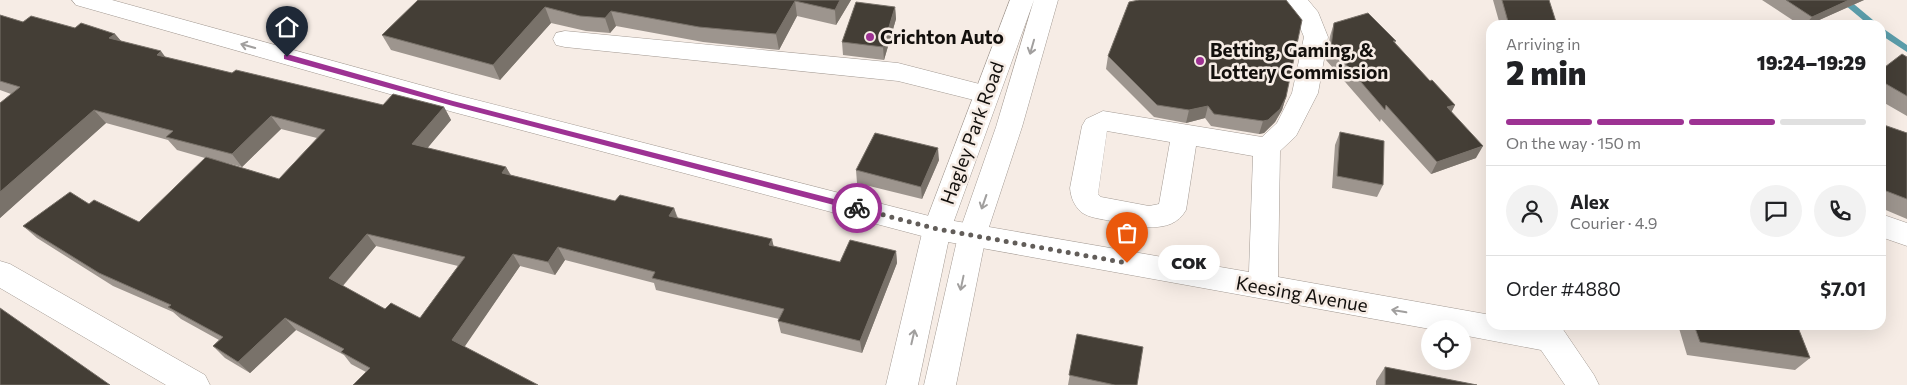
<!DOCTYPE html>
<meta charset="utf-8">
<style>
:root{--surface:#fff;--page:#f2f2f2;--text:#202124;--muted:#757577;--line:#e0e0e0;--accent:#9d3293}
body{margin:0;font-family:Commissioner,sans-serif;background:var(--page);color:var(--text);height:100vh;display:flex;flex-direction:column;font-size:19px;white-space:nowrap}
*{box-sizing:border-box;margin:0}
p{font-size:16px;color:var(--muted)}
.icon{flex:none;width:28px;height:28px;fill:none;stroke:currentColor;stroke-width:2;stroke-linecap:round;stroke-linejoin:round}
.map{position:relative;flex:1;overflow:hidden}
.side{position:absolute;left:1486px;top:20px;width:400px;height:310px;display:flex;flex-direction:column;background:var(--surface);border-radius:15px;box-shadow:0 5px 20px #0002}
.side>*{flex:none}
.tools{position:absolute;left:1421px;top:320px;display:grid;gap:10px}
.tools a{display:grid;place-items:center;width:50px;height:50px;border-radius:50%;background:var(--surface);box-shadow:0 5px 20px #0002;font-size:25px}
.pin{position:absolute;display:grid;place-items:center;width:42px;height:42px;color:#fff;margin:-51px -21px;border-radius:50% 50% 50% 0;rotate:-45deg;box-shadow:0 0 5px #0007}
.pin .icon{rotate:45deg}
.courier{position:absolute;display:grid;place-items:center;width:50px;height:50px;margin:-25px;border:4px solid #9d3293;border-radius:50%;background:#fff;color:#222;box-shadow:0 1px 6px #0007}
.bubble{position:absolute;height:35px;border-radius:18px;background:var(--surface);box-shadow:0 5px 20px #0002;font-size:16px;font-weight:800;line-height:35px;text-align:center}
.head em{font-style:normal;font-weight:800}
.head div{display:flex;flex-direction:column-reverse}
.head{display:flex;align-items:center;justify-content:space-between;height:85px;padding:0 20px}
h1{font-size:32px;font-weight:800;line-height:38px}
.bar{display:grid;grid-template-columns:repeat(4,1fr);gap:8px 5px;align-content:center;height:60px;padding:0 20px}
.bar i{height:6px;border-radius:4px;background:var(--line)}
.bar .on{background:var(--accent)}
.bar p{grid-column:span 4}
.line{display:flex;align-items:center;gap:12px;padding:0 20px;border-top:1px solid var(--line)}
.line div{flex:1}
.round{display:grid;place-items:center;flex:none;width:52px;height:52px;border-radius:26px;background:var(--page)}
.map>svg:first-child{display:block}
</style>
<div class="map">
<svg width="1907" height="385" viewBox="0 0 1907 385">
<rect width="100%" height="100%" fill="#f6ece5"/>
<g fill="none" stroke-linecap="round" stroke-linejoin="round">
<path fill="#5b9daa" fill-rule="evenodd" d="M 1839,0 L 1849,0 L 1879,25 L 1869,25 Z
M 1881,27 L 1907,45 L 1907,52 L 1881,35 Z"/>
<g stroke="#a39a93" stroke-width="1">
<path id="minor" d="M 72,0 L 112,0 L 453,94 L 937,218 L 1249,272 L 1253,156 L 1196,146 L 1186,210 C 1171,237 1135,225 1111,221 C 1102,219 1089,218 1081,212 C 1074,205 1071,198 1070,188 L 1082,126 L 1086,119 L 1103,111 L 1262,137 L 1277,123 L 1292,93 L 1304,37 L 1295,15 L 1282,0 L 1308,0 L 1318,12 L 1328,37 L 1318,93 L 1296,136 L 1280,151 L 1278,277 L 1491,315 L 1491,325 L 1560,325 L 1594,375 L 1599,385 L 1565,385 L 1541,350 L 1462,335 L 1462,329 L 1430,329 L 937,240 L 453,112 L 76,5 ZM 1107,131 L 1170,142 L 1159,204 L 1149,206 L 1101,197 L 1098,194 Z
M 565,31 L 898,63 L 995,88 L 999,94 L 995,100 L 986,103 L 898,81 L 565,47 L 556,45 L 553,39 L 556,33 Z
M 1881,214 L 1907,223 L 1907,246 L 1881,237 Z
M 0,261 L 10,264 L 205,375 L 210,385 L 166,385 L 0,288 Z"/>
</g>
<g stroke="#a39a93" stroke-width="1">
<path id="major" d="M 1010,0 L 1034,0 L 951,229 L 918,385 L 886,385 L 923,229 Z
M 1034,0 L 1058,0 L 1022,127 L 986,236 L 956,385 L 924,385 L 958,236 L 996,127 Z"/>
</g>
<use href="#minor" fill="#fff" fill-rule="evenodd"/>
<use href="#major" fill="#fff" fill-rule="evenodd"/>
</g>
<path fill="#9d958e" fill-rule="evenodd" d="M 418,0 L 851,0 L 836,25 L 797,16 L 779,50 L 703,42 L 616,26 L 610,33 L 586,31 L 551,23 L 500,80 L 391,50 L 382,35 Z
M 1493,0 L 1549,0 L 1557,25 L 1500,25 Z
M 1762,0 L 1864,0 L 1808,25 L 1800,25 Z
M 895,7 L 896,19 L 884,60 L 843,55 L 842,42 Z
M 0,15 L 23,22 L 115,34 L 121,41 L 165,57 L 232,73 L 383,105 L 444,107 L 451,120 L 427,148 L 506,167 L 511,175 L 615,201 L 674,208 L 678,218 L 773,246 L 840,262 L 896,251 L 897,263 L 862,353 L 781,333 L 778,321 L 779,319 L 656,290 L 654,283 L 565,260 L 555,275 L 520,266 L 464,346 L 366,372 L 351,364 L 344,355 L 296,330 L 250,373 L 225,358 L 213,346 L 219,340 L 181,319 L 173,312 L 113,286 L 37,238 L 23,226 L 89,204 L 139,222 L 205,158 L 177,150 L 168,140 L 106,123 L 0,218 L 0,103 L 11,94 L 0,90 ZM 281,129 L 317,138 L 279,179 L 216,160 L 242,167 ZM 376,246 L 458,266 L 420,318 L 385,309 L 343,286 Z
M 1334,23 L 1396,41 L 1395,43 L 1430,81 L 1455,105 L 1451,112 L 1476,158 L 1431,174 L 1381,119 L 1380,122 L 1326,60 L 1330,36 Z
M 1108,56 L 1286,97 L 1282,110 L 1275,122 L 1264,133 L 1259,134 L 1211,126 L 1205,118 L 1186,123 L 1154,117 L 1106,69 Z
M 1907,57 L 1907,116 L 1881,101 L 1881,70 Z
M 1881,124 L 1907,133 L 1907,219 L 1881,208 Z
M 1340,132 L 1383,185 L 1377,197 L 1332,188 L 1335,145 Z
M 939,160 L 922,199 L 857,183 L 856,170 Z
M 1678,325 L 1797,325 L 1810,358 L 1795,370 L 1687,355 Z
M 1077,334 L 1137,385 L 1068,385 Z
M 1385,367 L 1477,385 L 1376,385 L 1376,381 Z"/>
<path fill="#79726a" d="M 840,0 L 851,0 L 836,25 L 835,10 Z
M 1849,0 L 1864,0 L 1808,25 L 1805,25 L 1812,17 Z
M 795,1 L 797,16 L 779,50 L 776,34 Z
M 545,7 L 551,23 L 500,80 L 493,65 Z
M 895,7 L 896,19 L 884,60 L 883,47 Z
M 611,11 L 616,26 L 610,33 L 605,18 Z
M 115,34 L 126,47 L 109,38 Z
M 161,51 L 171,65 L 157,55 Z
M 1286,97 L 1282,110 L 1275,122 L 1264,133 L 1259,134 L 1263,121 Z
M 1455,105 L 1449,117 L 1447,107 Z
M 1208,106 L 1205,118 L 1186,123 L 1189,110 Z
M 444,107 L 451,120 L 420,157 L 412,144 Z
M 94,110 L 106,123 L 0,218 L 0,192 Z
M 271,116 L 281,129 L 242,167 L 232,154 Z
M 1483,146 L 1476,158 L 1431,174 L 1437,162 Z
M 938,148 L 939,160 L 922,199 L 921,187 Z
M 506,167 L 513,180 L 502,173 Z
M 674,208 L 678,221 L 669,216 Z
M 367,234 L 376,246 L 339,290 L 329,278 Z
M 772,239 L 775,252 L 769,245 Z
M 558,247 L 565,260 L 555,275 L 548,262 Z
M 896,251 L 897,263 L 862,353 L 860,341 Z
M 513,254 L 520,266 L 461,352 L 452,340 Z
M 285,318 L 296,330 L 250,373 L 238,362 Z"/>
<path fill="#443e36" stroke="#79726a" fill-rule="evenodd" d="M 418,0 L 840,0 L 835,10 L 795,1 L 776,34 L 699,27 L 611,11 L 605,18 L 580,16 L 545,7 L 493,65 L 382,35 Z
M 1139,0 L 1286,0 L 1302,20 L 1286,97 L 1280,109 L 1268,120 L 1263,121 L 1214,114 L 1208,106 L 1189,110 L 1157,105 L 1108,56 L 1129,2 Z
M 1502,0 L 1549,0 L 1557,25 L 1509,25 Z
M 1786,0 L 1849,0 L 1812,17 Z
M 856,2 L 895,7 L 883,47 L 842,42 Z
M 1368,13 L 1396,41 L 1393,41 L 1430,81 L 1432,80 L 1455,105 L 1447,107 L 1483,146 L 1437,162 L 1386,105 L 1385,110 L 1331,47 L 1334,23 Z
M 0,15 L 23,22 L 31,16 L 75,28 L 81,23 L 115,34 L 109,38 L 161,51 L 157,55 L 232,73 L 236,70 L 383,105 L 393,94 L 444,107 L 412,144 L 506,167 L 502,173 L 615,201 L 620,195 L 674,208 L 669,216 L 772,239 L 769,245 L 840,262 L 850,240 L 896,251 L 860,341 L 778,321 L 784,309 L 652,278 L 655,272 L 558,247 L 548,262 L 513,254 L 452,340 L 538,385 L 353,385 L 370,368 L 341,352 L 344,349 L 285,318 L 238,362 L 213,346 L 223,337 L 168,307 L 171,305 L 99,273 L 23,226 L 70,192 L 89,204 L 94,200 L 139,222 L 206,157 L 279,179 L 325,130 L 271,116 L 232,154 L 166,137 L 173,131 L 94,110 L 0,192 L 0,103 L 20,87 L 0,81 ZM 367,234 L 465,257 L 420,318 L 391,303 L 385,309 L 329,278 Z
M 1661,21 L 1676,25 L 1660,25 Z
M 1902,54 L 1907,57 L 1907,96 L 1881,81 L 1881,70 Z
M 1881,124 L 1907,133 L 1907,199 L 1881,189 Z
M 1340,132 L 1384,141 L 1383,185 L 1337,176 Z
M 875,133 L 938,148 L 921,187 L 856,170 Z
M 0,308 L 110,385 L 0,385 Z
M 1694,325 L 1797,325 L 1810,358 L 1700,342 Z
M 1077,334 L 1143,347 L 1137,385 L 1115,385 L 1069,375 Z
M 1385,367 L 1477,385 L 1385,385 Z"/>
<defs><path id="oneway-shaft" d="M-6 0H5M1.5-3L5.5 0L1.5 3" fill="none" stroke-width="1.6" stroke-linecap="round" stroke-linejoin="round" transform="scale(1.25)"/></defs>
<g stroke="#a19f9e">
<use href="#oneway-shaft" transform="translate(248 46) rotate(-164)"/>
<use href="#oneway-shaft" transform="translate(1032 47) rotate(106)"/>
<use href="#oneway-shaft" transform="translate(984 202) rotate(109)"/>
<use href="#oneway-shaft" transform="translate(962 283) rotate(102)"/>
<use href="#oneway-shaft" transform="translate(1399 311) rotate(-170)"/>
<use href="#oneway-shaft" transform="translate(913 337) rotate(-77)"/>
</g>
<path fill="#9d3293" d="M 287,54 L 453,101 L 857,205 L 861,208 L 857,211 L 453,106 L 284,59 L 284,55 Z"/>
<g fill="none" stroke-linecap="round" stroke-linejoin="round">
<path stroke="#625d59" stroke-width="5" stroke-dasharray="0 9" d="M 857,208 L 937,229 L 1127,263"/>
</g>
<g fill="#9d3293" stroke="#f6ece5" stroke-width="2">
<circle cx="870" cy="37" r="5"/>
<circle cx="1200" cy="61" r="5"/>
</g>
<g text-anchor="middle" stroke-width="5" stroke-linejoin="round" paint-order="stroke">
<g font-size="19" font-weight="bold" fill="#13100d" stroke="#f6ece5" text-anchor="start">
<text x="880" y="44">Crichton Auto</text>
<text x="1210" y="57">Betting, Gaming, &amp;<tspan x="1210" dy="22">Lottery Commission</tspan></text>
</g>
<g font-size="19" fill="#13100d" stroke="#f6ece5">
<text transform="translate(972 133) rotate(-70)" y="7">Hagley Park Road</text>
<text transform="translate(1302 294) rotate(10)" y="7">Keesing Avenue</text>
</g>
</g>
</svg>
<div class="tools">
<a><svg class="icon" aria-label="locate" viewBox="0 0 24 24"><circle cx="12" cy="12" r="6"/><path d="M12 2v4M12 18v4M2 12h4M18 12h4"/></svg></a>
</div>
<div class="pin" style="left:1127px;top:263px;background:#ea580c"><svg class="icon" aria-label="bag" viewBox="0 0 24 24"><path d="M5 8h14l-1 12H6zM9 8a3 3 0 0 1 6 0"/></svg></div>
<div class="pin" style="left:287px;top:57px;background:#1f2937"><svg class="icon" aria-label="home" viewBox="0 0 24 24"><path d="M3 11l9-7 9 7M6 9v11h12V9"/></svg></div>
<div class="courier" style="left:857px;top:208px"><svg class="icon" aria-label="bike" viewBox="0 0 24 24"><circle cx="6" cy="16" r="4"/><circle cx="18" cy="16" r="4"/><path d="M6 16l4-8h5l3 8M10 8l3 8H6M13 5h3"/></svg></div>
<div class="bubble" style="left:1158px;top:245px;width:62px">COK</div>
<section class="side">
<div class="head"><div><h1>2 min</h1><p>Arriving in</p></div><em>19:24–19:29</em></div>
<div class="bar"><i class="on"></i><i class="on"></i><i class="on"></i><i></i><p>On the way · 150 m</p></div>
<div class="line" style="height:90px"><a class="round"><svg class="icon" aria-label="person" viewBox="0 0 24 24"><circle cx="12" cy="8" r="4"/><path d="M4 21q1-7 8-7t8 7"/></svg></a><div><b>Alex</b><p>Courier · 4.9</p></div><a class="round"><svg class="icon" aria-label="chat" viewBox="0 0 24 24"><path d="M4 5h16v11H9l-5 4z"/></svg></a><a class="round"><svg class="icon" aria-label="phone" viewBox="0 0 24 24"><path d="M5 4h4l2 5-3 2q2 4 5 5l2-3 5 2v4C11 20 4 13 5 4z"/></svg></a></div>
<div class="line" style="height:65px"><div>Order #4880</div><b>$7.01</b></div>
</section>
</div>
